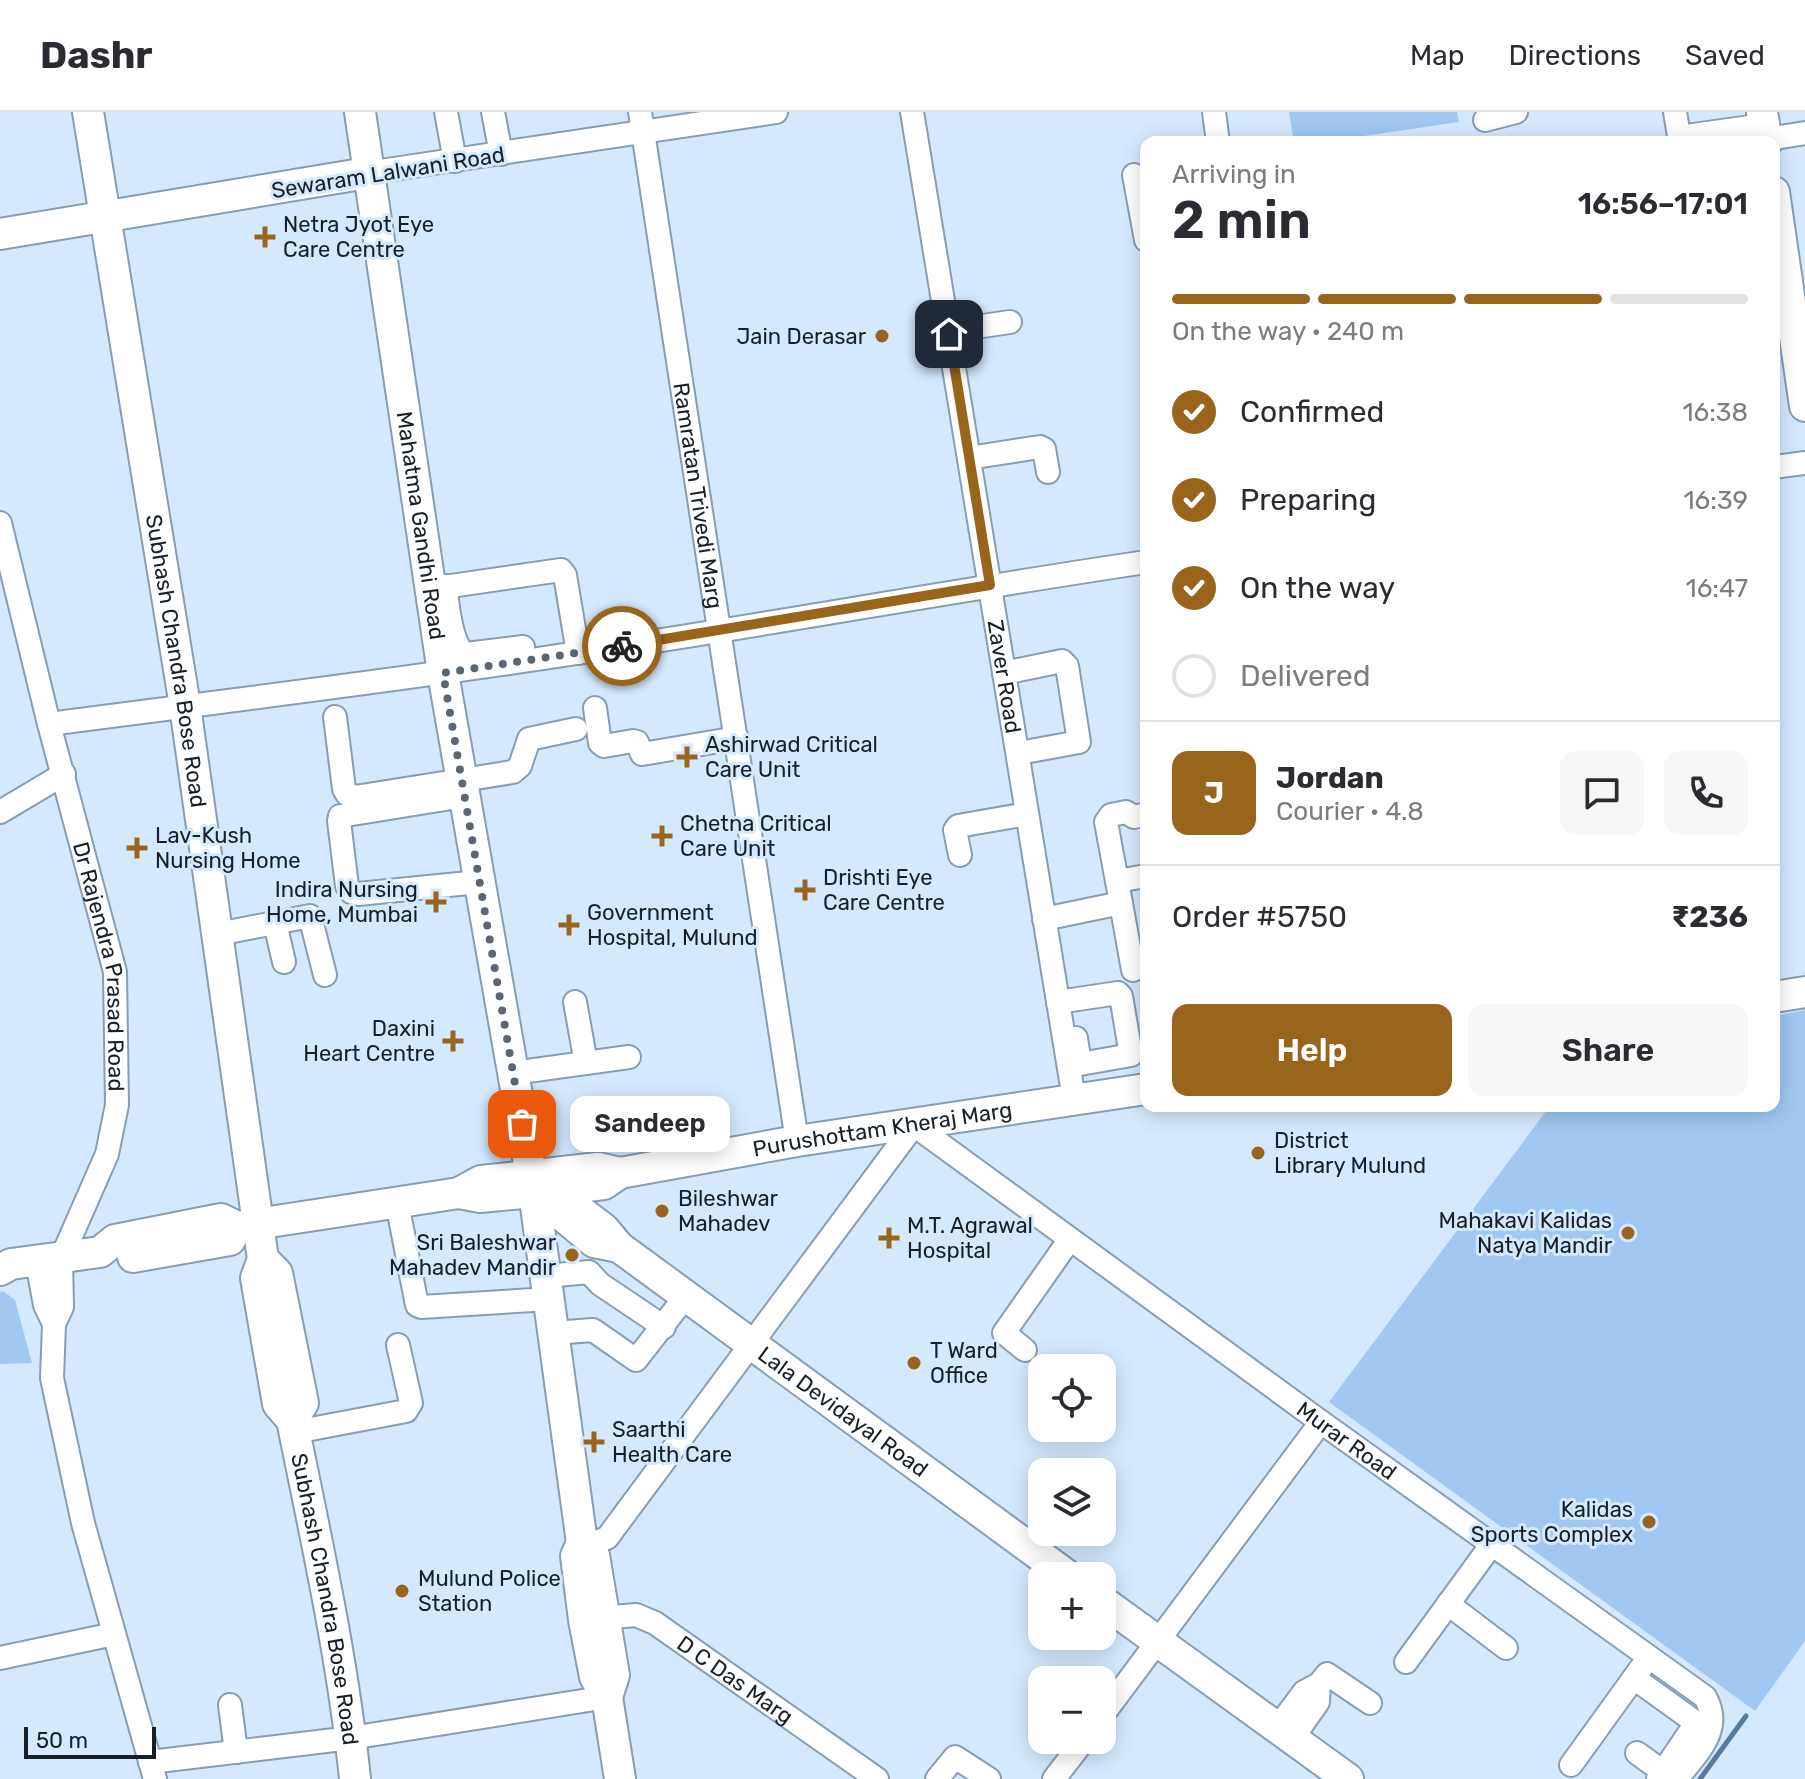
<!DOCTYPE html>
<meta charset="utf-8">
<style>
:root{--surface:#fff;--page:#f7f7f7;--text:#2b2b33;--muted:#7c7c81;--line:#e1e1e2;--accent:#99641b}
body{margin:0;font-family:Rubik,sans-serif;background:var(--page);color:var(--text);height:100vh;display:flex;flex-direction:column;font-size:30px;white-space:nowrap}
*{box-sizing:border-box;margin:0}
p{font-size:26px;color:var(--muted)}
.icon{flex:none;width:44px;height:44px;fill:none;stroke:currentColor;stroke-width:2;stroke-linecap:round;stroke-linejoin:round}
.map{position:relative;flex:1;overflow:hidden}
.side{position:absolute;left:1140px;top:24px;width:640px;height:976px;display:flex;flex-direction:column;background:var(--surface);border-radius:16px;box-shadow:0 4px 20px #0003}
.side>*{flex:none}
.controls{position:absolute;left:1028px;top:1242px;display:grid;gap:16px}
.controls a{display:grid;place-items:center;width:88px;height:88px;border-radius:16px;background:var(--surface);box-shadow:0 4px 20px #0003;font-size:40px}
.scale{position:absolute;left:24px;bottom:20px;width:132px;box-sizing:border-box;padding-left:8px;border:4px solid #172029;border-top:0;font-size:22px;line-height:28px;white-space:nowrap;color:#172029;-webkit-text-stroke:6px #d5e9fe;paint-order:stroke}
.pin{position:absolute;display:grid;place-items:center;width:68px;height:68px;color:#fff;margin:-34px;border-radius:16px;box-shadow:0 4px 12px #0006}
.courier{position:absolute;display:grid;place-items:center;width:80px;height:80px;margin:-40px;border:6px solid #99641b;border-radius:50%;background:#fff;color:#222;box-shadow:0 2px 10px #0007}
.bubble{position:absolute;height:56px;border-radius:16px;background:var(--surface);box-shadow:0 4px 20px #0003;font-size:26px;font-weight:600;line-height:56px;text-align:center}
.headline em{font-style:normal;font-weight:600}
.headline div{display:flex;flex-direction:column-reverse}
.headline{display:flex;align-items:center;justify-content:space-between;height:136px;padding:0 32px}
h1{font-size:52px;font-weight:600;line-height:60px}
.bar{display:grid;grid-template-columns:repeat(4,1fr);gap:12px 8px;align-content:center;height:96px;padding:0 32px}
.bar i{height:10px;border-radius:6px;background:var(--line)}
.bar .on{background:var(--accent)}
.bar p{grid-column:span 4}
.line{display:flex;align-items:center;gap:20px;padding:0 32px;border-top:2px solid var(--line)}
.line div{flex:1}
.round{display:grid;place-items:center;flex:none;width:84px;height:84px;border-radius:16px;background:var(--page)}
ol{padding:0 32px;list-style:none}
li{display:flex;align-items:center;gap:24px;height:88px}
li p{margin-inline-start:auto}
li .icon{padding:8px;border-radius:50%;background:var(--accent);color:#fff;stroke-width:4}
li:last-child{color:var(--muted)}
li i{width:44px;height:44px;border:4px solid var(--line);border-radius:50%}
.action{display:flex;gap:16px;margin-top:auto;padding:16px 32px}
.action a{flex:1;height:92px;border-radius:16px;background:var(--accent);color:#fff;font-size:32px;font-weight:600;line-height:92px;text-align:center}
.action a+a{background:var(--page);color:var(--text)}
header{display:flex;align-items:center;gap:48px;box-sizing:border-box;height:112px;padding:0 40px;background:var(--surface);border-bottom:2px solid var(--line)}
header strong{font-size:38px}
nav{display:flex;gap:44px;margin-inline-start:auto;font-size:28px}
.map>svg:first-child{display:block}
</style>
<header>
<strong>Dashr</strong>
<nav><a>Map</a><a>Directions</a><a>Saved</a></nav>
</header>
<div class="map">
<svg width="1805" height="1667" viewBox="0 0 1805 1667">
<rect width="100%" height="100%" fill="#d5e9fe"/>
<path fill="#a0c8f2" d="M 1289,0 L 1457,0 L 1459,10 L 1323,30 L 1294,30 Z
M 1805,898 L 1805,1529 L 1755,1599 L 1329,1290 L 1550,994 L 1774,994 L 1774,904 Z
M 3,1179 L 15,1188 L 32,1251 L 0,1252 L 0,1180 Z"/>
<g fill="none" stroke-linecap="round" stroke-linejoin="round">
<path stroke="#557ba1" stroke-width="5" d="M 1700,1667 L 1746,1604"/>
<g stroke="#879db5" stroke-width="26">
<g id="street">
<path d="M 446,0 L 455,49"/>
<path d="M 493,0 L 501,42"/>
<path id="s1" d="M 640,0 L 797,1029"/>
<path id="s2" d="M 912,0 L 1074,987"/>
<path d="M 1214,0 L 1218,30"/>
<path d="M 1675,0 L 1680,30"/>
<path d="M 1485,8 L 1516,0"/>
<path d="M 1679,25 L 1764,13"/>
<path d="M 1755,29 L 1805,21"/>
<path d="M 367,61 L 776,0"/>
<path d="M 1134,63 L 1146,128"/>
<path d="M 948,219 L 1010,210"/>
<path d="M 969,346 L 1040,335 L 1044,337 L 1048,360"/>
<path d="M 1774,355 L 1805,351"/>
<path id="s3" d="M 0,411 L 49,612 L 115,860 L 117,993 L 107,1042 L 61,1147 L 62,1195 L 54,1212 L 52,1266 L 83,1411 L 155,1667"/>
<path d="M 445,474 C 448,491 450,533 466,542 L 523,535"/>
<path d="M 430,477 L 561,458 L 565,463 L 578,541"/>
<path d="M 1004,561 L 1062,549 L 1067,554 L 1079,630 L 1019,641"/>
<path d="M 595,596 L 600,631 L 604,634 L 633,629 L 637,630 L 642,642 L 737,626"/>
<path d="M 335,605 L 344,677 L 347,682 L 355,685 L 513,660 L 520,654 L 529,627 L 576,617"/>
<path d="M 49,612 C 225,589 402,568 577,541 C 767,513 956,478 1146,450"/>
<path d="M 464,684 L 340,704 L 339,709 L 347,774 L 351,780 L 358,782 L 479,770"/>
<path d="M 0,700 L 64,662"/>
<path d="M 960,743 L 955,718 L 958,714 L 1027,702"/>
<path d="M 1117,769 L 1146,764"/>
<path d="M 1121,791 L 1106,710 L 1111,703 L 1126,700 L 1134,705 L 1146,702"/>
<path d="M 1044,807 L 1121,791 L 1133,858"/>
<path d="M 275,811 L 284,850"/>
<path d="M 218,822 L 310,804 L 325,863"/>
<path d="M 575,890 L 586,951"/>
<path d="M 1058,890 L 1118,881 L 1121,884 L 1131,943 L 1080,952 L 1076,926"/>
<path d="M 513,961 L 629,945"/>
<path d="M 397,1091 L 417,1193 L 421,1195 L 549,1187"/>
<path d="M 37,1150 L 45,1193 L 54,1212"/>
<path d="M 546,1164 L 589,1160 L 600,1172 L 664,1215"/>
<path d="M 553,1221 L 593,1218 L 636,1248 L 686,1184"/>
<path d="M 1025,1238 L 1004,1221 L 1070,1127"/>
<path d="M 295,1320 L 406,1299 L 411,1291 L 398,1233"/>
<path id="s4" d="M 582,1431 L 593,1431 L 607,1426 L 914,1013 L 1321,1310 L 1705,1585 C 1724,1618 1697,1640 1677,1667"/>
<path d="M 1448,1492 L 1506,1536"/>
<path id="s5" d="M 589,1507 L 636,1503 L 655,1511 L 877,1667"/>
<path d="M 0,1546 L 114,1522"/>
<path d="M 1406,1550 L 1492,1432"/>
<path d="M 1634,1566 L 1695,1610 L 1694,1614 L 1658,1667"/>
<path d="M 230,1593 L 236,1640"/>
<path d="M 1102,1604 L 1321,1310"/>
<path d="M 1277,1616 L 1304,1580 L 1319,1572 L 1327,1562 L 1370,1591"/>
<path d="M 1292,1627 L 1318,1590 L 1319,1572"/>
<path d="M 1637,1641 L 1673,1667"/>
<path d="M 150,1650 L 351,1626 L 607,1585"/>
<path d="M 1571,1653 L 1641,1556"/>
<path d="M 937,1667 L 955,1645 L 989,1667"/>
<path d="M 1054,1667 L 1084,1628"/>
</g>
</g>
<g stroke="#879db5" stroke-width="34">
<g id="secondary">
<path id="s6" d="M 88,0 L 185,594 L 263,1147 L 256,1166 L 278,1292 L 292,1308 C 316,1427 343,1547 355,1667"/>
<path id="s7" d="M 360,0 L 443,561 L 534,1080 L 582,1431"/>
<path d="M 1762,0 L 1767,30"/>
<path d="M 1774,80 L 1805,294"/>
<path d="M 0,122 L 367,61"/>
<path d="M 1774,885 L 1805,880"/>
<path d="M 598,1056 L 620,1061 L 604,1072 L 554,1078 L 480,1085 L 459,1081 L 481,1069 Z"/>
<path id="s8" d="M 620,1061 L 797,1029 L 1146,977"/>
<path d="M 534,1080 L 594,1130 L 619,1135 L 604,1117 L 546,1073"/>
<path id="s9" d="M 619,1135 L 1068,1464"/>
<path d="M 133,1145 L 230,1128 L 237,1115"/>
<path d="M 263,1147 L 277,1161 L 303,1291 L 292,1308"/>
<path d="M 0,1158 L 11,1152 L 100,1140 L 115,1128 L 221,1107 L 237,1115 L 459,1081"/>
<path d="M 582,1431 L 594,1443 L 614,1563 L 607,1585 L 595,1565 L 584,1508 L 576,1444 Z"/>
<path d="M 1102,1489 L 1348,1667"/>
<path d="M 607,1585 L 620,1667"/>
</g>
</g>
<use href="#street" stroke="#fff" stroke-width="22"/>
<use href="#secondary" stroke="#fff" stroke-width="30"/>
</g>
<g fill="none" stroke-linecap="round" stroke-linejoin="round">
<path stroke="#5a6674" stroke-width="8" stroke-dasharray="0 14.4" d="M 522,1012 L 443,561 L 622,534"/>
<path stroke="#99641b" stroke-width="10" d="M 622,534 L 990,473 L 949,222"/>
</g>
<g fill="#99641b" stroke="#d5e9fe" stroke-width="3">
<path d="M261 113h8v8h8v8h-8v8h-8v-8h-8v-8h8z"/>
<circle cx="882" cy="224" r="8"/>
<path d="M683 633h8v8h8v8h-8v8h-8v-8h-8v-8h8z"/>
<path d="M658 712h8v8h8v8h-8v8h-8v-8h-8v-8h8z"/>
<path d="M133 724h8v8h8v8h-8v8h-8v-8h-8v-8h8z"/>
<path d="M801 766h8v8h8v8h-8v8h-8v-8h-8v-8h8z"/>
<path d="M432 778h8v8h8v8h-8v8h-8v-8h-8v-8h8z"/>
<path d="M565 801h8v8h8v8h-8v8h-8v-8h-8v-8h8z"/>
<path d="M449 917h8v8h8v8h-8v8h-8v-8h-8v-8h8z"/>
<circle cx="1258" cy="1041" r="8"/>
<circle cx="662" cy="1099" r="8"/>
<circle cx="1628" cy="1121" r="8"/>
<path d="M885 1114h8v8h8v8h-8v8h-8v-8h-8v-8h8z"/>
<circle cx="572" cy="1143" r="8"/>
<circle cx="914" cy="1251" r="8"/>
<path d="M590 1318h8v8h8v8h-8v8h-8v-8h-8v-8h8z"/>
<circle cx="1649" cy="1410" r="8"/>
<circle cx="402" cy="1479" r="8"/>
</g>
<g text-anchor="middle" stroke-width="6" stroke-linejoin="round" paint-order="stroke">
<g font-size="22" fill="#172029" stroke="#d5e9fe">
<text transform="translate(388 60) rotate(-9)" y="8">Sewaram Lalwani Road</text>
<text dy="8" stroke="none"><textPath href="#s1" startOffset="388">Ramratan Trivedi Marg</textPath></text>
<text dy="8" stroke="none"><textPath href="#s7" startOffset="418">Mahatma Gandhi Road</textPath></text>
<text dy="8" stroke="none"><textPath href="#s6" startOffset="556">Subhash Chandra Bose Road</textPath></text>
<text dy="8" stroke="none"><textPath href="#s2" startOffset="572">Zaver Road</textPath></text>
<text dy="8" stroke="none"><textPath href="#s3" startOffset="456">Dr Rajendra Prasad Road</textPath></text>
<text dy="8" stroke="none"><textPath href="#s8" startOffset="266">Purushottam Kheraj Marg</textPath></text>
<text dy="8" stroke="none"><textPath href="#s9" startOffset="278">Lala Devidayal Road</textPath></text>
<text dy="8" stroke="none"><textPath href="#s4" startOffset="1076">Murar Road</textPath></text>
<text dy="8" stroke="none"><textPath href="#s6" startOffset="1512">Subhash Chandra Bose Road</textPath></text>
<text dy="8" stroke="none"><textPath href="#s5" startOffset="166">D C Das Marg</textPath></text>
</g>
<g font-size="22" fill="#172029" stroke="#d5e9fe" text-anchor="start">
<text x="283" y="120">Netra Jyot Eye<tspan x="283" dy="25">Care Centre</tspan></text>
<text x="866" y="232" text-anchor="end">Jain Derasar</text>
<text x="705" y="640">Ashirwad Critical<tspan x="705" dy="25">Care Unit</tspan></text>
<text x="680" y="719">Chetna Critical<tspan x="680" dy="25">Care Unit</tspan></text>
<text x="155" y="731">Lav-Kush<tspan x="155" dy="25">Nursing Home</tspan></text>
<text x="823" y="773">Drishti Eye<tspan x="823" dy="25">Care Centre</tspan></text>
<text x="418" y="785" text-anchor="end">Indira Nursing<tspan x="418" dy="25">Home, Mumbai</tspan></text>
<text x="587" y="808">Government<tspan x="587" dy="25">Hospital, Mulund</tspan></text>
<text x="435" y="924" text-anchor="end">Daxini<tspan x="435" dy="25">Heart Centre</tspan></text>
<text x="1274" y="1036">District<tspan x="1274" dy="25">Library Mulund</tspan></text>
<text x="678" y="1094">Bileshwar<tspan x="678" dy="25">Mahadev</tspan></text>
<text x="1612" y="1116" text-anchor="end">Mahakavi Kalidas<tspan x="1612" dy="25">Natya Mandir</tspan></text>
<text x="907" y="1121">M.T. Agrawal<tspan x="907" dy="25">Hospital</tspan></text>
<text x="556" y="1138" text-anchor="end">Sri Baleshwar<tspan x="556" dy="25">Mahadev Mandir</tspan></text>
<text x="930" y="1246">T Ward<tspan x="930" dy="25">Office</tspan></text>
<text x="612" y="1325">Saarthi<tspan x="612" dy="25">Health Care</tspan></text>
<text x="1633" y="1405" text-anchor="end">Kalidas<tspan x="1633" dy="25">Sports Complex</tspan></text>
<text x="418" y="1474">Mulund Police<tspan x="418" dy="25">Station</tspan></text>
</g>
</g>
</svg>
<div class="controls">
<a><svg class="icon" aria-label="locate" viewBox="0 0 24 24"><circle cx="12" cy="12" r="6"/><path d="M12 2v4M12 18v4M2 12h4M18 12h4"/></svg></a>
<a><svg class="icon" aria-label="layers" viewBox="0 0 24 24"><path d="M12 4l9 5-9 5-9-5zM3 14l9 5 9-5"/></svg></a>
<a>+</a>
<a>−</a>
</div>
<div class="scale">50 m</div>
<div class="pin" style="left:522px;top:1012px;background:#ea580c"><svg class="icon" aria-label="bag" viewBox="0 0 24 24"><path d="M5 8h14l-1 12H6zM9 8a3 3 0 0 1 6 0"/></svg></div>
<div class="pin" style="left:949px;top:222px;background:#1f2937"><svg class="icon" aria-label="home" viewBox="0 0 24 24"><path d="M3 11l9-7 9 7M6 9v11h12V9"/></svg></div>
<div class="courier" style="left:622px;top:534px"><svg class="icon" aria-label="bike" viewBox="0 0 24 24"><circle cx="6" cy="16" r="4"/><circle cx="18" cy="16" r="4"/><path d="M6 16l4-8h5l3 8M10 8l3 8H6M13 5h3"/></svg></div>
<div class="bubble" style="left:570px;top:984px;width:160px">Sandeep</div>
<section class="side">
<div class="headline"><div><h1>2 min</h1><p>Arriving in</p></div><em>16:56–17:01</em></div>
<div class="bar"><i class="on"></i><i class="on"></i><i class="on"></i><i></i><p>On the way · 240 m</p></div>
<ol>
<li><svg class="icon" aria-label="check" viewBox="0 0 24 24"><path d="M5 12l5 5 9-10"/></svg>Confirmed<p>16:38</p></li>
<li><svg class="icon" aria-label="check" viewBox="0 0 24 24"><path d="M5 12l5 5 9-10"/></svg>Preparing<p>16:39</p></li>
<li><svg class="icon" aria-label="check" viewBox="0 0 24 24"><path d="M5 12l5 5 9-10"/></svg>On the way<p>16:47</p></li>
<li><i></i>Delivered</li>
</ol>
<div class="line" style="height:144px"><b class="round" style="background:var(--accent);color:#fff">J</b><div><b>Jordan</b><p>Courier · 4.8</p></div><a class="round"><svg class="icon" aria-label="chat" viewBox="0 0 24 24"><path d="M4 5h16v11H9l-5 4z"/></svg></a><a class="round"><svg class="icon" aria-label="phone" viewBox="0 0 24 24"><path d="M5 4h4l2 5-3 2q2 4 5 5l2-3 5 2v4C11 20 4 13 5 4z"/></svg></a></div>
<div class="line" style="height:104px"><div>Order #5750</div><b>₹236</b></div>
<div class="action"><a>Help</a><a>Share</a></div>
</section>
</div>
